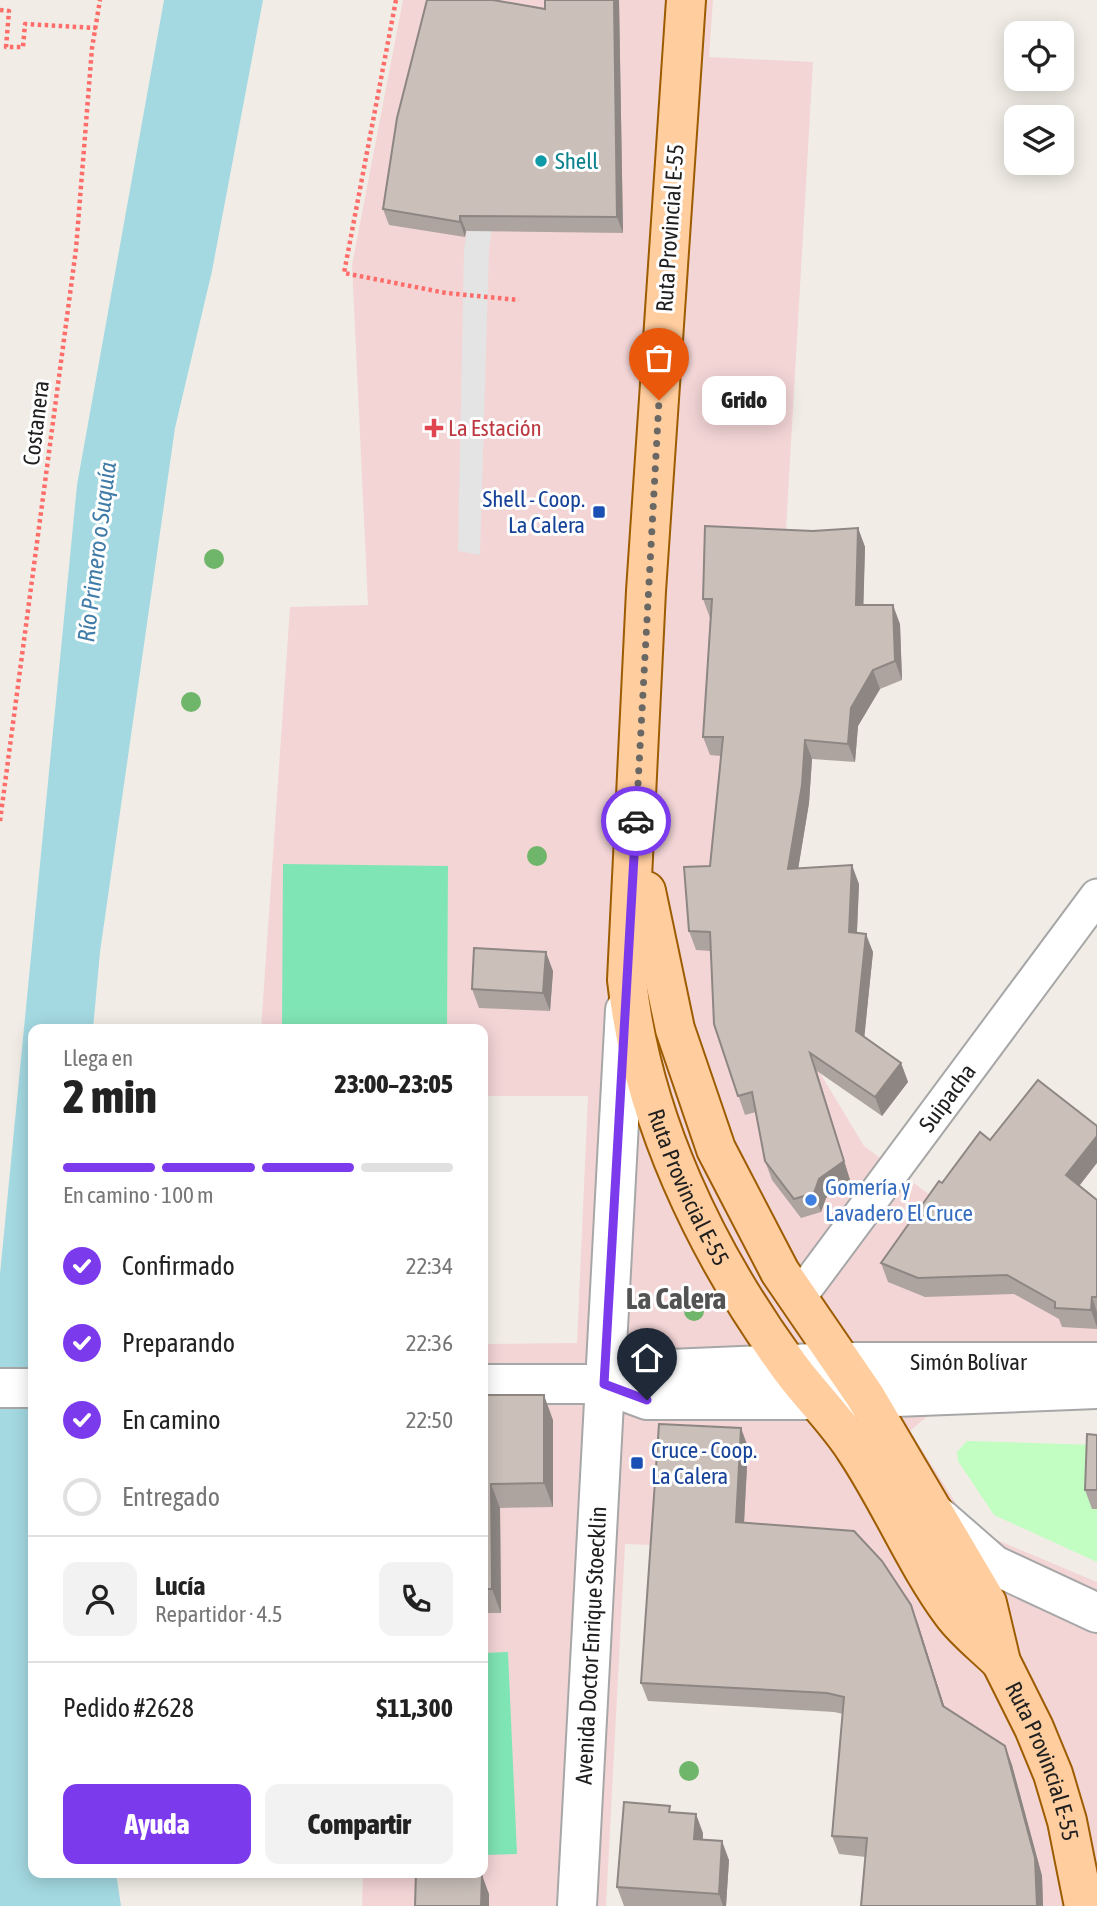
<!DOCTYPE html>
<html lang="es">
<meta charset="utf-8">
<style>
:root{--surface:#fff;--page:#f2f2f2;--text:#222;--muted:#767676;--line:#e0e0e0;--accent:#7c3aed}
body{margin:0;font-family:"Asap Condensed",sans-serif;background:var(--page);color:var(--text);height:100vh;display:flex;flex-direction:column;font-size:26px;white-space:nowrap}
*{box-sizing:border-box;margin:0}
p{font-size:23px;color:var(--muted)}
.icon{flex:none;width:38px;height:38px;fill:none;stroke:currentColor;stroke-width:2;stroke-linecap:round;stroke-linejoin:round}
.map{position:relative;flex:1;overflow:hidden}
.details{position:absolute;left:28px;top:1024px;width:460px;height:854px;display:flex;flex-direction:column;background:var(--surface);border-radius:14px;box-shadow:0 4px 18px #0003}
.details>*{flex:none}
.fabs{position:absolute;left:1004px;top:21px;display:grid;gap:14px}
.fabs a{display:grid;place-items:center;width:70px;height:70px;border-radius:14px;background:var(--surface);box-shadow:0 4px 18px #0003;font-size:35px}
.pin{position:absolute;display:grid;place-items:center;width:60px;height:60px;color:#fff;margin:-72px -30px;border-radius:50% 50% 50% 0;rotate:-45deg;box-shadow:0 0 7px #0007}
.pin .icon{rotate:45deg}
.courier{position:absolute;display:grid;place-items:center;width:70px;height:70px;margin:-35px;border:5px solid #7c3aed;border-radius:50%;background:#fff;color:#222;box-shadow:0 2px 9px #0007}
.bubble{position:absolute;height:49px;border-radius:14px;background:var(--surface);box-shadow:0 4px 18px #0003;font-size:23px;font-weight:800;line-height:49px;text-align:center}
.overview em{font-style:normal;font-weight:800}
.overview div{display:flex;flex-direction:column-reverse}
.overview{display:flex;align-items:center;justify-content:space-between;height:119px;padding:0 35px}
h1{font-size:46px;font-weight:800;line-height:52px}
.bar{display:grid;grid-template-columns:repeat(4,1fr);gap:10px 7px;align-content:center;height:84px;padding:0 35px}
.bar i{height:9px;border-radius:5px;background:var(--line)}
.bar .current{background:var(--accent)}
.bar p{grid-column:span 4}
.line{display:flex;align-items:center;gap:18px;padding:0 35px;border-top:2px solid var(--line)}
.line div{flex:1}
.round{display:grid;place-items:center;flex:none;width:74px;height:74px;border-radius:14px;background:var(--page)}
ol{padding:0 35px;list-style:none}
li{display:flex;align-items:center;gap:21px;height:77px}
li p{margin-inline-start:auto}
li .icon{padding:7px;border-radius:50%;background:var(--accent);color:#fff;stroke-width:4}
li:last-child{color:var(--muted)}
li i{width:38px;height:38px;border:4px solid var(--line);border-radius:50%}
.button{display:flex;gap:14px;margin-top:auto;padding:14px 35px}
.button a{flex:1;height:80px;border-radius:14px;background:var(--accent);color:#fff;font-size:28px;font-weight:800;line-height:80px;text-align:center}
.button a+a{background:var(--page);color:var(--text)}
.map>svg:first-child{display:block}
</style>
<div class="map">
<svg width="1097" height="1906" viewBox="0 0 1097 1906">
<rect width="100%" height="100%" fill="#f1ede6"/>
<path fill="#f3d5d6" d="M 403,0 L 713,0 L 709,57 L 813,62 L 775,721 L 805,1048 L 864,1146 L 996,1244 L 1097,1242 L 1097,1405 L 938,1407 L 910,1431 L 973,1530 L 1097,1582 L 1097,1906 L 954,1906 L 800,1551 L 625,1544 L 606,1906 L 362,1906 L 363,1873 L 483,1872 L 483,1344 L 577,1343 L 588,1096 L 483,1096 L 483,1029 L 261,1029 L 290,607 L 368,605 L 352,265 Z"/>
<path fill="#c2fdc2" d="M 967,1441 L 1097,1445 L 1097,1562 L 994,1515 L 958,1461 L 957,1452 Z"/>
<path fill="#80e5b5" d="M 283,864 L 448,866 L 447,1029 L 282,1029 Z
M 508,1652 L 517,1854 L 483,1855 L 483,1653 Z"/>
<path fill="#e4e4e4" d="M 517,53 L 489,249 L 480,555 L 458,551 L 464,250 L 494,57 Z"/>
<path fill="#a4d9e2" d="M 164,0 L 263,0 L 212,271 L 175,428 L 100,952 L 93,1029 L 33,1029 L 33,1872 L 116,1873 L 121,1906 L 0,1906 L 0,1274 L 77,485 Z"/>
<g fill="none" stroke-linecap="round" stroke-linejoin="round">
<g stroke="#a7a7a7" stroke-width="37">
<g id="minor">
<path id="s1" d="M 797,1300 L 1097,896"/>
</g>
</g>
<g stroke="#a7a7a7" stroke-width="42">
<g id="tertiary">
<path id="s2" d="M 483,1384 L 604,1384 L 646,1370 L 839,1362 L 1097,1362"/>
<path d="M 604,1384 L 647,1400 L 818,1400 L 1097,1389"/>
<path d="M 0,1388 L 33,1388"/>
<path d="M 939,1517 L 994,1565 L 1097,1613"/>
<path id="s3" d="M 577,1906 L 625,1010"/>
</g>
</g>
<g stroke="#9d5c00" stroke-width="42">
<g id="primary">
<path id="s4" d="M 686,0 L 646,591 L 627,980 C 642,1118 705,1250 786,1362 C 807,1392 835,1418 855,1449 C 890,1501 915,1563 952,1613 C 965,1631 985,1646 1001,1662"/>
<path id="s5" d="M 646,891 L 675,1029 L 716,1149 L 780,1272 L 865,1396 L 987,1603 L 1001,1662 L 1034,1728 L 1053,1774 L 1067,1821 L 1084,1906"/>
</g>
</g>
<path stroke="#ff6d6a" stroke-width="4.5" stroke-dasharray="3.5 3.5" stroke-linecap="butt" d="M 396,0 L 344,273 L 446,293 L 519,300
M 0,10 L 9,11 L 6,47 L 23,47 L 25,24 L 96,28
M 0,821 L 76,249 L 92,48 L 100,0"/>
<use href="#minor" stroke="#fff" stroke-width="33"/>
<use href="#tertiary" stroke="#fff" stroke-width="38"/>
<use href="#primary" stroke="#ffcd9e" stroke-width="38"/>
</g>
<g fill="#6fb56a">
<circle cx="214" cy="559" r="10"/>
<circle cx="191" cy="702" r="10"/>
<circle cx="537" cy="856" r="10"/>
<circle cx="694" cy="1311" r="10"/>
<circle cx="689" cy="1771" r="10"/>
</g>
<path fill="#aea49f" d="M 545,0 L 619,0 L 623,233 L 466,231 L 465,237 L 389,225 L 383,209 L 545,9 Z
M 858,528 L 865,547 L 863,605 L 900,624 L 902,680 L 880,689 L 858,726 L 855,762 L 812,759 L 809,803 L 798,869 L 859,884 L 857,933 L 873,952 L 864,1037 L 901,1063 L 908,1082 L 882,1116 L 817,1071 L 850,1180 L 826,1198 L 821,1212 L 801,1218 L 772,1180 L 765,1161 L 756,1112 L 745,1115 L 714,1024 L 711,951 L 696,950 L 689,931 L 710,866 L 721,756 L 710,755 L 703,737 L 710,618 L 703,599 L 813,531 Z
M 553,971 L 550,1011 L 479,1008 L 472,989 Z
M 990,1140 L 1080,1186 L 1097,1200 L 1097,1329 L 1062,1327 L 1059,1319 L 1014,1294 L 925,1297 L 888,1282 L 881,1263 L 942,1183 Z
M 483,1395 L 553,1420 L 553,1507 L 500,1508 L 501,1613 L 483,1613 Z
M 1097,1435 L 1097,1509 L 1092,1509 L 1085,1490 Z
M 748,1447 L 744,1523 L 918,1624 L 944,1706 L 1005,1746 L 1012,1765 L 1042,1876 L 1043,1906 L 861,1906 L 866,1857 L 839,1854 L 832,1836 L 843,1714 L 834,1712 L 648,1701 L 641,1683 Z
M 672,1812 L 703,1833 L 703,1840 L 729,1860 L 726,1906 L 624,1906 L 617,1887 Z"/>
<path fill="#8d8682" d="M 614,0 L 619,0 L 623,233 L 617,217 Z
M 460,216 L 466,231 L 465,237 L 460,222 Z
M 858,528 L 865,547 L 863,623 L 856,605 Z
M 893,605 L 900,624 L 902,680 L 895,661 Z
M 873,670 L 880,689 L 858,726 L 855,762 L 848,744 L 851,708 Z
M 805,740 L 812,759 L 809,803 L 795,888 L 788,869 Z
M 852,865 L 859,884 L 856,951 L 849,932 Z
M 866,934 L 873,952 L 863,1050 L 856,1031 Z
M 546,952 L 553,971 L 550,1011 L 543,993 Z
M 810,1053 L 850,1180 L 826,1198 L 821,1212 L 814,1193 Z
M 901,1063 L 908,1082 L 882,1116 L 875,1097 Z
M 1097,1136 L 1097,1163 L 1073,1194 L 1066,1175 Z
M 1092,1297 L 1097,1312 L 1097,1327 L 1091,1310 Z
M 544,1395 L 553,1420 L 553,1507 L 544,1483 Z
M 741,1428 L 748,1447 L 743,1541 L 736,1522 Z
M 491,1484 L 500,1508 L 501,1613 L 492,1589 Z
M 911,1605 L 918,1624 L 950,1724 L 943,1706 Z
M 1005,1746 L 1012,1765 L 1042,1876 L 1043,1906 L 1037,1906 Z
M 696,1814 L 703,1833 L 701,1858 L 694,1839 Z
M 722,1841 L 729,1860 L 726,1906 L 723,1906 L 719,1894 Z
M 482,1875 L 489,1894 L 489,1906 L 481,1906 Z"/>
<path fill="#cabfb9" stroke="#8d8682" stroke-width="2" d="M 427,0 L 493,0 L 545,9 L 545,0 L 614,0 L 617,217 L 460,216 L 460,222 L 383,209 L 397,118 Z
M 705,526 L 813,531 L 858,528 L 856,605 L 893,605 L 895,661 L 873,670 L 851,708 L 848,744 L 805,740 L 802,785 L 788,869 L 852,865 L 849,932 L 866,934 L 856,1031 L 901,1063 L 875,1097 L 810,1053 L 844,1161 L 819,1179 L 814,1193 L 794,1199 L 765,1161 L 752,1092 L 738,1096 L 714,1024 L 710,932 L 689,931 L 684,867 L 710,866 L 723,737 L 703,737 L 712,599 L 703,599 Z
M 474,948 L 546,952 L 543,993 L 472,989 Z
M 1038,1080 L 1097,1126 L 1097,1136 L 1066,1175 L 1097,1200 L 1097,1297 L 1092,1297 L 1091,1310 L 1055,1308 L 1055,1302 L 1007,1275 L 918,1278 L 881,1263 L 939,1181 L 942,1183 L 980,1132 L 990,1140 Z
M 483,1395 L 544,1395 L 544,1483 L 491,1484 L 492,1589 L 483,1589 Z
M 659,1424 L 741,1428 L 736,1522 L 854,1531 L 882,1561 L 911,1605 L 943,1706 L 1005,1746 L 1035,1858 L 1037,1906 L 861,1906 L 867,1838 L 832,1836 L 844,1697 L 827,1693 L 641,1683 Z
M 1087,1434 L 1097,1435 L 1097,1490 L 1085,1490 Z
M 624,1802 L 670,1806 L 669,1812 L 696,1814 L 694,1839 L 722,1841 L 719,1894 L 617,1887 Z
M 416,1872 L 458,1872 L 458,1874 L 482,1875 L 481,1906 L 415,1906 Z"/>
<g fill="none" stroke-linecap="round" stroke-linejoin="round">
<path stroke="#696865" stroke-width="7" stroke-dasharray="0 12.6" d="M 636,821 L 659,400"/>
<path stroke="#7c3aed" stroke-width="9" d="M 636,821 L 604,1384 L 647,1400"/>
</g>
<circle fill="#0f9aa8" stroke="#fff" stroke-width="2.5" cx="541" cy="161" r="7"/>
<path fill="#e0444e" stroke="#fff" stroke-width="2.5" d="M430.5 417.5h7v7h7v7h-7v7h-7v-7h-7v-7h7z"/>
<g fill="#1a4fb4" stroke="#fff" stroke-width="2.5">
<rect x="592" y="505" width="14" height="14" rx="3.5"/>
<rect x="630" y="1456" width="14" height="14" rx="3.5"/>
</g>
<circle fill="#3f7fe0" stroke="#fff" stroke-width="2.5" cx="811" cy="1200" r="7"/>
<g text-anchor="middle" stroke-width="6" stroke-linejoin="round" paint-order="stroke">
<g font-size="23" fill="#0d838f" stroke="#fff" text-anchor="start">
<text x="555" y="169">Shell</text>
</g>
<g font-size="23" fill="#202020" stroke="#fff">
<text transform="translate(670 228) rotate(-86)" y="8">Ruta Provincial E-55</text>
<text transform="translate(36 423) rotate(-83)" y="8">Costanera</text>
<text dy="8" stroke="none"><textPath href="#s1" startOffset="252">Suipacha</textPath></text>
<text dy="8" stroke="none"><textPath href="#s4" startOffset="1199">Ruta Provincial E-55</textPath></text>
<text dy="8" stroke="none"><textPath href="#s2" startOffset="488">Simón Bolívar</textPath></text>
<text dy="8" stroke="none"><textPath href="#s3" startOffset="261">Avenida Doctor Enrique Stoecklin</textPath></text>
<text dy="8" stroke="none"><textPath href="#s5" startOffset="966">Ruta Provincial E-55</textPath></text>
</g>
<g font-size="23" fill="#be3a42" stroke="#fff" text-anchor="start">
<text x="448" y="436">La Estación</text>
</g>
<g font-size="23" fill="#164399" stroke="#fff" text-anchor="end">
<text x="585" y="507">Shell - Coop.<tspan x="585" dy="26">La Calera</tspan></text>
<text x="651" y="1458" text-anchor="start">Cruce - Coop.<tspan x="651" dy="26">La Calera</tspan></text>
</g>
<g font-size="23" fill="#366cbe" stroke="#fff" text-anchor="start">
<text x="825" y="1195">Gomería y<tspan x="825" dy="26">Lavadero El Cruce</tspan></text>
</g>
<g font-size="24" font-style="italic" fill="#407ca7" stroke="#fff">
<text transform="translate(97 552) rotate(-83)" y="8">Río Primero o Suquía</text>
</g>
<g font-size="30" font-weight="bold" fill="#535353" stroke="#fff">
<text x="676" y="1309">La Calera</text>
</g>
</g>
</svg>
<div class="fabs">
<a><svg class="icon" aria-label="locate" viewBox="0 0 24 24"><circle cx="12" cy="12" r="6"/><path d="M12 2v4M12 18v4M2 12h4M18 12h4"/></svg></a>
<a><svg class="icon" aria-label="layers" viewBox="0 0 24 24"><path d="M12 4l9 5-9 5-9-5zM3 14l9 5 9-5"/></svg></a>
</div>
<div class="pin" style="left:659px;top:400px;background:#ea580c"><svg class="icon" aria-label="bag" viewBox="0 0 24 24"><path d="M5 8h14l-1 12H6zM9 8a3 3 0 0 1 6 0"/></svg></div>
<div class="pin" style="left:647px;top:1400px;background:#1f2937"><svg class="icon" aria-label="home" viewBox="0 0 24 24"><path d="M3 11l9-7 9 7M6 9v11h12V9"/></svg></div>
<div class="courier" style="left:636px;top:821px"><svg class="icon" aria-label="car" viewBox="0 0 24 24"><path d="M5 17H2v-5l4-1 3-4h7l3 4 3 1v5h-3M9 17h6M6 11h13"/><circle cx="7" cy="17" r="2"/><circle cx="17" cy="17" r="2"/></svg></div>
<div class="bubble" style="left:702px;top:376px;width:84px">Grido</div>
<section class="details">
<div class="overview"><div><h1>2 min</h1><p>Llega en</p></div><em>23:00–23:05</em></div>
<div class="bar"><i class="current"></i><i class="current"></i><i class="current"></i><i></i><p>En camino · 100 m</p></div>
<ol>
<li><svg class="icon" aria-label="check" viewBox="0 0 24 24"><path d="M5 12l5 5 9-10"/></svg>Confirmado<p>22:34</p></li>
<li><svg class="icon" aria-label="check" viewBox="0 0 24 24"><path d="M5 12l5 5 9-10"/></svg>Preparando<p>22:36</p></li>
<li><svg class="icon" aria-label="check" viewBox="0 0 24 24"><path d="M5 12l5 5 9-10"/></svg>En camino<p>22:50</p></li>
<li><i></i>Entregado</li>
</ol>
<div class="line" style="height:126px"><a class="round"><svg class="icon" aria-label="person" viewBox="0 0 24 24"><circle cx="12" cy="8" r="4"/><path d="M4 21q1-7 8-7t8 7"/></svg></a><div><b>Lucía</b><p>Repartidor · 4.5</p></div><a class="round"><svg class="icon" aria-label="phone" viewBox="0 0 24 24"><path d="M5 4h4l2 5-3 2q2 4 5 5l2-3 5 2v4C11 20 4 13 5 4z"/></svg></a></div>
<div class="line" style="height:91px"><div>Pedido #2628</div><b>$11,300</b></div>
<div class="button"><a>Ayuda</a><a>Compartir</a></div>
</section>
</div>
